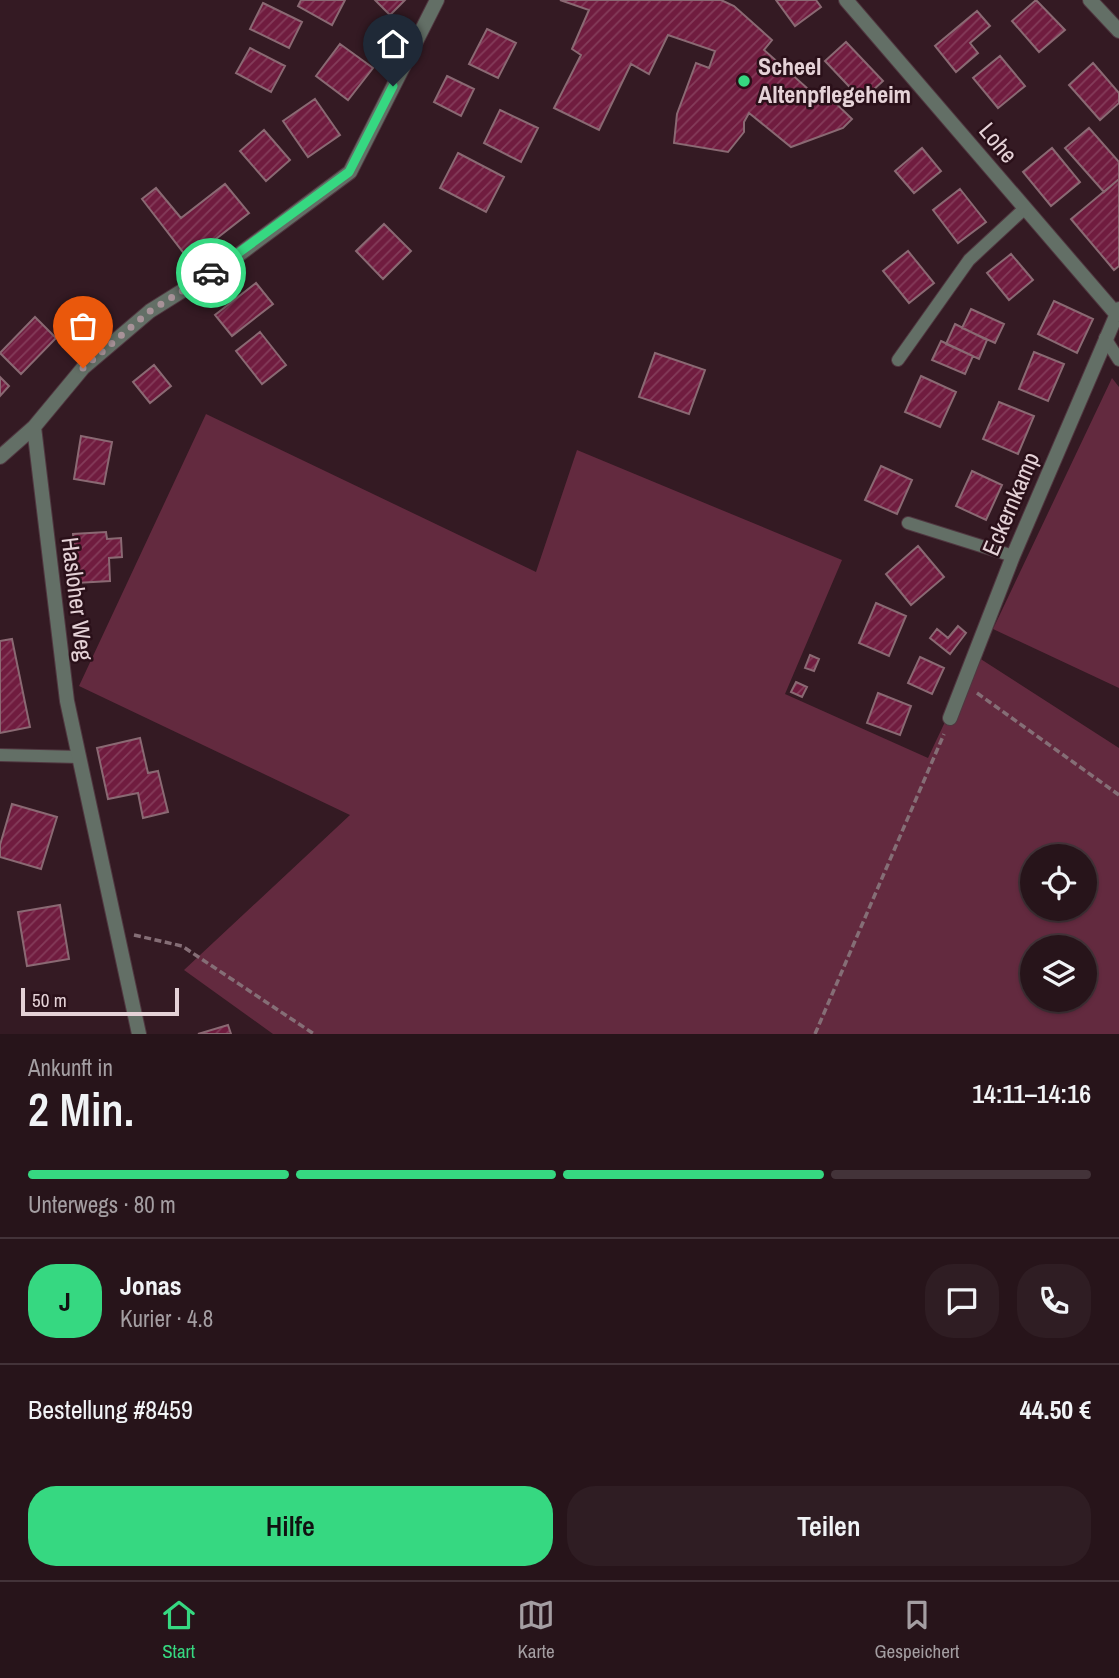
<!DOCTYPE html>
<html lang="de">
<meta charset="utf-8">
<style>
:root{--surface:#27141a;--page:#2f1d23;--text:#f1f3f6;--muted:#a49ea2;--line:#433339;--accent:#36d881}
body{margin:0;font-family:"Archivo Narrow",sans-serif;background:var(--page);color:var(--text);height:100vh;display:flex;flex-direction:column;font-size:26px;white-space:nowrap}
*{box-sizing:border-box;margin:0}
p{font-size:23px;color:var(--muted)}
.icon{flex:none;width:38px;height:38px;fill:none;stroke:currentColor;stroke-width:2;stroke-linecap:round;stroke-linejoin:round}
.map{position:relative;height:1034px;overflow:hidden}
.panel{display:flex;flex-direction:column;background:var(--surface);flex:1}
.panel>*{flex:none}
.buttons{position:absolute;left:1020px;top:844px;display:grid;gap:14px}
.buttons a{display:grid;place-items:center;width:77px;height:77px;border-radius:50%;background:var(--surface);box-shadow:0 2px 5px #0004,0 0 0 2px var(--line);font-size:35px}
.scale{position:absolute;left:21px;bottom:18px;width:158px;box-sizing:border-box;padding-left:7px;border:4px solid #e5d2d7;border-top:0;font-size:19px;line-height:24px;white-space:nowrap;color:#e5d2d7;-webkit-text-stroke:5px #2a1019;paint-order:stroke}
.pin{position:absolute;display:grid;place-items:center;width:60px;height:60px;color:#fff;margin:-72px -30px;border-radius:50% 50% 50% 0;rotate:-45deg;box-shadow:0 0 7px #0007}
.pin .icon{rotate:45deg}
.courier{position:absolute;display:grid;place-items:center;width:70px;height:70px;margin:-35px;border:5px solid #36d881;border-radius:50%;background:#fff;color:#222;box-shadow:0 2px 9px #0007}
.head em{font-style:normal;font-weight:600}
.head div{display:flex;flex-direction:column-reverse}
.head{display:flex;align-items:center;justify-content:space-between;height:119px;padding:0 28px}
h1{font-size:46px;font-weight:600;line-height:52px}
.bar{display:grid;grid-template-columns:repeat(4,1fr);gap:10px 7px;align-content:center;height:84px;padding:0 28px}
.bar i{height:9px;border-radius:5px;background:var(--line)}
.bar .on{background:var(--accent)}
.bar p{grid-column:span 4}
.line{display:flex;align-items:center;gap:18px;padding:0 28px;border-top:2px solid var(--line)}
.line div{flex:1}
.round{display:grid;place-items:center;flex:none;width:74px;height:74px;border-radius:28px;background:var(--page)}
.button{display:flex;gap:14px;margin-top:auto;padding:14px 28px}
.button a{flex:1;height:80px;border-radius:28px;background:var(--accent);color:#111;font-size:28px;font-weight:600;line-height:80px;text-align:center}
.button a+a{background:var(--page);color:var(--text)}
.tabs{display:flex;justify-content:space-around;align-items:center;height:98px;border-top:2px solid var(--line);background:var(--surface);font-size:19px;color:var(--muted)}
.tabs a{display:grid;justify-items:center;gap:4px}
.tabs .on{color:var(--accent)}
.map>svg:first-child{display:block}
</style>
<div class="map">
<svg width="1119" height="1034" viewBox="0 0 1119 1034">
<defs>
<pattern id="building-hatch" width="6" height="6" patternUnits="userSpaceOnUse" patternTransform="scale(1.75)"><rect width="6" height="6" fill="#701c3f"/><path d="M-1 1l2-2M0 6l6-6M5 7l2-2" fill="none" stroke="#843c5a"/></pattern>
</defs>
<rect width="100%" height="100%" fill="#341a23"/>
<path fill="#632a3f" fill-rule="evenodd" d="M 1112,378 L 1119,387 L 1119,688 L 993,629 Z
M 206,414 L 536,572 L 577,450 L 842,560 L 785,694 L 928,758 L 976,656 L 1119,748 L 1119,1034 L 273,1034 L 184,970 L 350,815 L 79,686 ZM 1032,856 L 1085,856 L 1085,908 L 1032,908 ZM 1032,947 L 1085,947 L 1085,999 L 1032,999 Z"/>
<path fill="url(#building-hatch)" stroke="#8a6973" stroke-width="2" d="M 301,0 L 345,0 L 332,25 L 298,6 Z
M 375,0 L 405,0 L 390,15 Z
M 560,0 L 721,0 L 734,6 L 772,40 L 764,50 L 816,96 L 820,88 L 852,119 L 843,128 L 791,147 L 749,113 L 744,122 L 744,132 L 728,152 L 674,143 L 677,114 L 696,63 L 709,68 L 715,51 L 668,35 L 649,74 L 631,64 L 599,130 L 554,108 L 581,55 L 572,49 L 589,10 Z
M 776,0 L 816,0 L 821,7 L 795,26 Z
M 1036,0 L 1065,30 L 1039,52 L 1012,21 Z
M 263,3 L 302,22 L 289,48 L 250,29 Z
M 977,11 L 990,26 L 970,43 L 978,53 L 956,72 L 935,46 Z
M 487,29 L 516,43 L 498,78 L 469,64 Z
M 846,42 L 883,81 L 862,100 L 825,61 Z
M 340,44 L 373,68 L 348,100 L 316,76 Z
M 250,48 L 285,66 L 271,92 L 236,73 Z
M 1000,56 L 1025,86 L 998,108 L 973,78 Z
M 1093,63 L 1119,93 L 1119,103 L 1100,120 L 1069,85 Z
M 447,76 L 474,89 L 461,116 L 434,102 Z
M 315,99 L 340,135 L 308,157 L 283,121 Z
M 500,110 L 538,128 L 521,162 L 484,143 Z
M 1089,128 L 1119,162 L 1119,179 L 1104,192 L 1065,148 Z
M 264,130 L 290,160 L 266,181 L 240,151 Z
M 922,148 L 941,171 L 914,193 L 895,171 Z
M 1052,148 L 1080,182 L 1051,206 L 1023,172 Z
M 458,153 L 504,177 L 486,212 L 440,188 Z
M 1119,179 L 1119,266 L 1114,270 L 1071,219 Z
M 225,184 L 249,213 L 189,260 L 142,199 L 156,188 L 181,218 Z
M 960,189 L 986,222 L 958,243 L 933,210 Z
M 384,224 L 411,251 L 383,279 L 356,251 Z
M 908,251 L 934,283 L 909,303 L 883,271 Z
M 1011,254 L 1033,280 L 1009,300 L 987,273 Z
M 256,283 L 273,304 L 232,336 L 215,315 Z
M 1054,301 L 1093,319 L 1077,353 L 1038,334 Z
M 971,309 L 1004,324 L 995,343 L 962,328 Z
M 35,317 L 56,338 L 21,374 L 0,353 Z
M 955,324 L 987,340 L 979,359 L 946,344 Z
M 260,332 L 286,365 L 262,384 L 236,351 Z
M 941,341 L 973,356 L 965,374 L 932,360 Z
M 1034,352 L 1064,364 L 1048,401 L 1019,389 Z
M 655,353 L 705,370 L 689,414 L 639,397 Z
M 154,365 L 171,386 L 150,403 L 133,382 Z
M 921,376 L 956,392 L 940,427 L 905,412 Z
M 0,377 L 9,386 L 0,396 Z
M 999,402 L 1034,416 L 1018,454 L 983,439 Z
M 81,436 L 112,442 L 104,484 L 74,479 Z
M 881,466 L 912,480 L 897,514 L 865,500 Z
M 972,471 L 1002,485 L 986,520 L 956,506 Z
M 106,532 L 107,539 L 121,538 L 122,557 L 109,558 L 110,581 L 76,583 L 73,534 Z
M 918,546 L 944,577 L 911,605 L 886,574 Z
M 876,603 L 906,616 L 889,656 L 859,643 Z
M 958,626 L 966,633 L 950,654 L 930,638 L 937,629 L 948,638 Z
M 12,639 L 30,727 L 0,733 L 0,641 Z
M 810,655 L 819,659 L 814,671 L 805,668 Z
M 920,657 L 944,668 L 932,694 L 908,683 Z
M 796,682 L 807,687 L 802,697 L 791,692 Z
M 878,693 L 911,706 L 900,735 L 867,723 Z
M 140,738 L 148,773 L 158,771 L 168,812 L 143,818 L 138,793 L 108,799 L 97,748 Z
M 12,804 L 57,817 L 41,869 L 0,857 L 0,845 Z
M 60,905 L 69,959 L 27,966 L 18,912 Z
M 228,1025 L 231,1034 L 198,1034 Z"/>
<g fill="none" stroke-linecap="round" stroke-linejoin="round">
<g stroke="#503740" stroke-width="14">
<path id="service" d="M 1105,338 L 1119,360
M 898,360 L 969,260 L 1024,209
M 908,523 L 1013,556
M 0,755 L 79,757"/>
</g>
<g stroke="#503740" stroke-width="16">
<path id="minor" d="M 846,0 L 1117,315
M 1090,0 L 1119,31
M 34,427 L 67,701 L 139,1034
M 0,457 L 34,427 L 83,368 L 150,311 L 233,259 L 350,172 L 437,0
M 950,718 L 1013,556 L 1119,309"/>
</g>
<path stroke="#856e76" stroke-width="3.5" stroke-dasharray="7 3.5" stroke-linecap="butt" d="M 977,693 L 1119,795
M 134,935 L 182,946 L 314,1034
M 815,1034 L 944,734"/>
<use href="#service" stroke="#636f66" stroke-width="12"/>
<use href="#minor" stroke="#636f66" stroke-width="14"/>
</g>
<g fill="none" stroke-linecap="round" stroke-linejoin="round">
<path stroke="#a79298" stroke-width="7" stroke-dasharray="0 12.6" d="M 83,368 L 150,311 L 211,273"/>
<path stroke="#36d881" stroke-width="9" d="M 211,273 L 349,172 L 393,86"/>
</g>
<circle fill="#36d881" stroke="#2a1019" stroke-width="2.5" cx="744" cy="81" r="7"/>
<g text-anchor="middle" stroke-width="5" stroke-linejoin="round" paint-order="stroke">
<g font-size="24" font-weight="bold" fill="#e5d2d7" stroke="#2a1019" text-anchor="start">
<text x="758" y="75">Scheel<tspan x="758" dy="28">Altenpflegeheim</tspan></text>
</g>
<g font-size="24" fill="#e5d2d7" stroke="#2a1019">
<text transform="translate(998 143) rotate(50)" y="8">Lohe</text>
<text transform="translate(1011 504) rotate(-67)" y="8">Eckernkamp</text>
<text transform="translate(77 599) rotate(83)" y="8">Hasloher Weg</text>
</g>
</g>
</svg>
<div class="buttons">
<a><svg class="icon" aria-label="locate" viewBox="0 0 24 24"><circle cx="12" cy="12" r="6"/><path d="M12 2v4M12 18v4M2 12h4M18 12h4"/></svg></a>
<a><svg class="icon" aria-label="layers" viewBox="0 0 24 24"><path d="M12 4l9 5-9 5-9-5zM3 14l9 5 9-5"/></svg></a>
</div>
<div class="scale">50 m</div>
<div class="pin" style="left:83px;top:368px;background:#ea580c"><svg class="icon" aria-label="bag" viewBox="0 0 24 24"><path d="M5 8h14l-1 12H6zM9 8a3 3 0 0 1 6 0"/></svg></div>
<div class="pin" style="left:393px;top:86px;background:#1f2937"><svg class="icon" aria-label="home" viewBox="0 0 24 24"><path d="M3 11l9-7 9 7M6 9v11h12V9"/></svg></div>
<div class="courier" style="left:211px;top:273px"><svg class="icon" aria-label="car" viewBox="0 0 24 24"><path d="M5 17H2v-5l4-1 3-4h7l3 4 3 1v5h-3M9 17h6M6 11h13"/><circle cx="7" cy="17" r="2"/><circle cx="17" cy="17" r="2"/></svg></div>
</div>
<section class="panel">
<div class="head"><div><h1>2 Min.</h1><p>Ankunft in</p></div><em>14:11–14:16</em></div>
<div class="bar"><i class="on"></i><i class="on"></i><i class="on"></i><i></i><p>Unterwegs · 80 m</p></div>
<div class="line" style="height:126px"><b class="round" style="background:var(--accent);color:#111">J</b><div><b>Jonas</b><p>Kurier · 4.8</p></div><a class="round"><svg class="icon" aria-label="chat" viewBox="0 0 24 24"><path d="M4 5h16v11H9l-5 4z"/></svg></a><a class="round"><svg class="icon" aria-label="phone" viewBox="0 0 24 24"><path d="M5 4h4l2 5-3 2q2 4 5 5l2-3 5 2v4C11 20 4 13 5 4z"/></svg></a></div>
<div class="line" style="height:91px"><div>Bestellung #8459</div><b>44.50 €</b></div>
<div class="button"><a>Hilfe</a><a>Teilen</a></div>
</section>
<nav class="tabs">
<a class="on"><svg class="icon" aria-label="home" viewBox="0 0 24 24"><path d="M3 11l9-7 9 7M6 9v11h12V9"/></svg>Start</a>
<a><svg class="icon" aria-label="map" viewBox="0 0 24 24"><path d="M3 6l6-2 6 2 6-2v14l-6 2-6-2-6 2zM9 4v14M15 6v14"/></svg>Karte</a>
<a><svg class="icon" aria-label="saved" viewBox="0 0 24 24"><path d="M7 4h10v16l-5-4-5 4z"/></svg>Gespeichert</a>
</nav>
